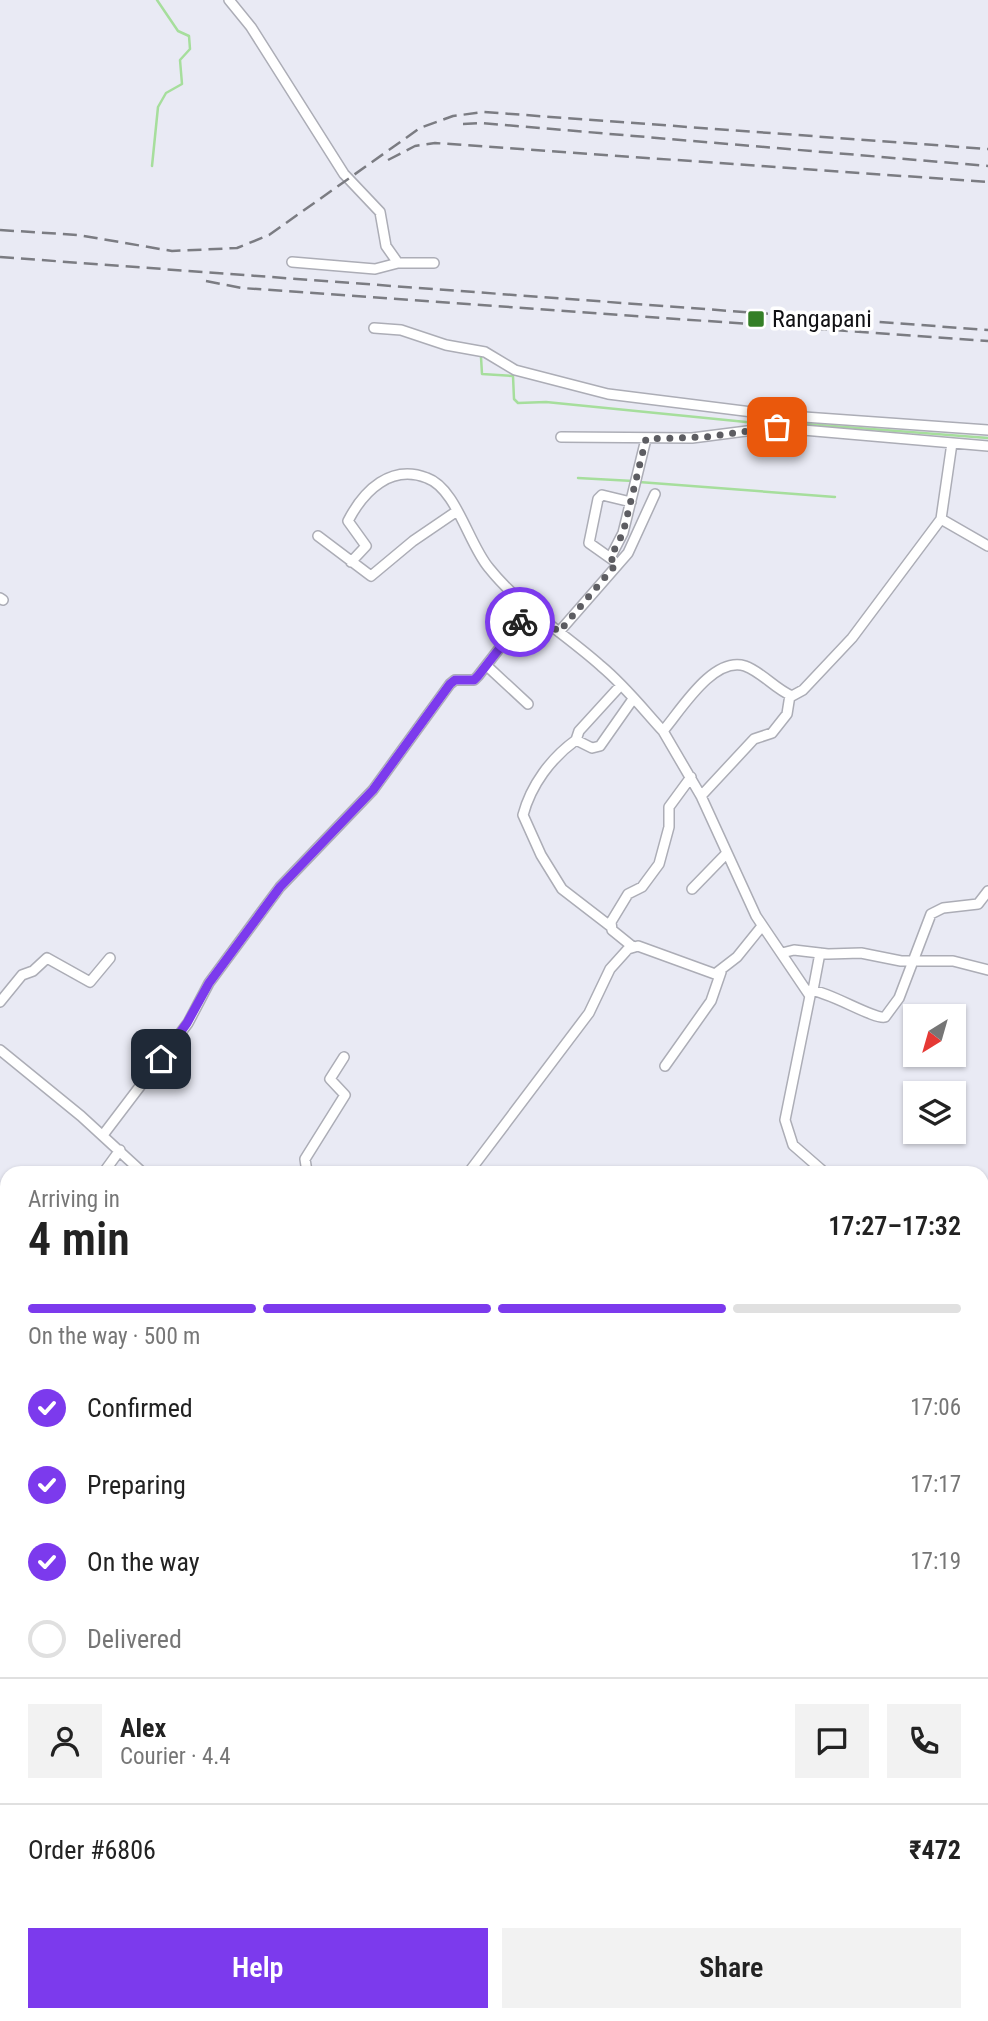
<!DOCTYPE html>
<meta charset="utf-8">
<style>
:root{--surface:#fff;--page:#f2f2f2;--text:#222;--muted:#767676;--line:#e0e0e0;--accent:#7c3aed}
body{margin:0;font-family:"Roboto Condensed",sans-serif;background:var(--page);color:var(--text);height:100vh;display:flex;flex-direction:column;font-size:26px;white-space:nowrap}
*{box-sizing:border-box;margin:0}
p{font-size:23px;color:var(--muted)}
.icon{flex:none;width:38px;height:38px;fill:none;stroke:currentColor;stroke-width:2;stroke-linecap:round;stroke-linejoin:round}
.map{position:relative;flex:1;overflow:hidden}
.drawer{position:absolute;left:0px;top:1166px;width:989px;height:856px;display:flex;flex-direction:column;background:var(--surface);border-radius:21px 21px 0 0;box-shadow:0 2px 5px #0004}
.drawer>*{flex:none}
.needle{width:46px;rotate:217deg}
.tools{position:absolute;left:903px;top:1004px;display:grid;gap:14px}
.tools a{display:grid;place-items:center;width:63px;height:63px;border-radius:0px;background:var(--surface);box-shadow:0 2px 5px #0004;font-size:35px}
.pin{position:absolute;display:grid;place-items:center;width:60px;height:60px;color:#fff;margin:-30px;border-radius:14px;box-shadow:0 4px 10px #0006}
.courier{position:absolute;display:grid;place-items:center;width:70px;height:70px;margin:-35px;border:5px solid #7c3aed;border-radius:50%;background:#fff;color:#222;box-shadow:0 2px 9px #0007}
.summary em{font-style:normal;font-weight:600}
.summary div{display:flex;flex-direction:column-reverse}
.summary{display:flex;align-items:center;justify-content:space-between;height:119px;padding:0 28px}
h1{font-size:46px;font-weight:600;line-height:52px}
.bar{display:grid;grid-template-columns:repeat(4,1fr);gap:10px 7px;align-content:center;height:84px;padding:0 28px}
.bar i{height:9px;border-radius:5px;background:var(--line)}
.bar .on{background:var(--accent)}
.bar p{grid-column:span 4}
.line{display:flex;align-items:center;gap:18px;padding:0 28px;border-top:2px solid var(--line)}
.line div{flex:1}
.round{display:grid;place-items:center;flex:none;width:74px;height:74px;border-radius:0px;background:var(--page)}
ol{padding:0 28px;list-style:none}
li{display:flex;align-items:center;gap:21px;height:77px}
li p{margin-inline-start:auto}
li .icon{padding:7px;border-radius:50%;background:var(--accent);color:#fff;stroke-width:4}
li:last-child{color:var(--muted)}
li i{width:38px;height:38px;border:4px solid var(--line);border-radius:50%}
.cta{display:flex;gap:14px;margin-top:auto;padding:14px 28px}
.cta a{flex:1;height:80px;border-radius:0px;background:var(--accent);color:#fff;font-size:28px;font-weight:600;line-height:80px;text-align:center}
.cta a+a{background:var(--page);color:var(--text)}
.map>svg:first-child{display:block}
</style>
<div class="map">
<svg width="988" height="2021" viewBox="0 0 988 2021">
<rect width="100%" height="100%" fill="#e9eaf4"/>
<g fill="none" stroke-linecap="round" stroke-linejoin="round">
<path stroke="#a6de9c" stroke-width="2.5" d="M 152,166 L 158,107 L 166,93 L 182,84 L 180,60 L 190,49 L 189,36 L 178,31 L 157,0
M 481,357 L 482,374 L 513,376 L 514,399 L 518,403 L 546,402 L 756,423 L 780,422 L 988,438
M 578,478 L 633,481
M 639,482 L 835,497"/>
<g stroke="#acadb6" stroke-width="12">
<path id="minor" d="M 229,0 L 251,27 L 344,174 L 380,212 L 386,246 L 398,263
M 292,262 L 375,269 L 398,263 L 434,263
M 374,328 L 401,330 L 446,345 L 485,352 L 515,370 L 608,394 L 776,415 L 988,430
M 800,426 L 803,430 L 988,446
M 561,437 L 692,438 L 777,427 L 801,429
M 941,519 L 988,546
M 318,536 L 371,576 L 413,541 L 457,511
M 610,558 L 623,533 L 646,439
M 613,560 L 589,543 L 598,499 L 602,495 L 631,502
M 351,562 L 366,546 L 348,521 C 364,490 391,464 427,478 C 456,488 469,545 489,568 C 520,607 564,633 601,666 C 624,685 643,709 663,731 C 681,710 713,656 745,666 C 762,672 775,689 792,696 L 803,690 L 852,638 L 941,519 L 952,443
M 0,598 L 3,600
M 559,632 L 628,553 L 655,494
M 487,666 L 528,704
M 663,731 L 701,796 L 756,916 L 810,996 L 785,1120 L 793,1145 L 824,1172
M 576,740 L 579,731 L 621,685
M 701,796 L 754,739 L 772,733 L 787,714 L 790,695
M 692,889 L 727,853
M 610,926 L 562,889 L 541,855 L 523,815 C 531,785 551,758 576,740 L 592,748 L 600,746 L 633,699
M 633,947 L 612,930 L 611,922 L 628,894 L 642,887 L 659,864 L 669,827 L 669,807 L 691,777
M 782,953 L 794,950 L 828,954 L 861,953 L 901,961 L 953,961 L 988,970
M 808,990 C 827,990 874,1020 885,1017 L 899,998 L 931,914 L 943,908 L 978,904 L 988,891
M 813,990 L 820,953
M 0,1002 L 22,975 L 33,971 L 47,958 L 90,982 L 110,958
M 0,1050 L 81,1116 L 142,1172
M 665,1066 L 711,1001 L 721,972
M 103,1135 L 188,1023 L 209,983 L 280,887 L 373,790 L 450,684 L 455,680 L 474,680 L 478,676 L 530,609
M 104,1172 L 120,1150
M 307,1172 L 305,1159 L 345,1095 L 330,1079 L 344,1057
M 469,1172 L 589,1013 L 610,969 L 628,949 L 638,946 L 715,974 L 737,957 L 762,926
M 0,1312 L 7,1303
M 0,1420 L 7,1426
M 0,1573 L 7,1562
M 0,1699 L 7,1712
M 0,1753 L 7,1743
M 0,1989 L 7,1991
M 56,2014 L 68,2021
M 464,2014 L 472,2021
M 117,2021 L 132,2019
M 372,2021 L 369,2020 L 374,2014"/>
</g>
<g stroke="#acadb6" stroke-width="16">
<path id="highway" d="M 982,1208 L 988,1200
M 577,2021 L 578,2014"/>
</g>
<use href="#minor" stroke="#fff" stroke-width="9"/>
<use href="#highway" stroke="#fff" stroke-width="12"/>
<path stroke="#7b7c82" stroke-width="2.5" stroke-dasharray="14 7" stroke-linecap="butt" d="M 463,124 L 481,123 L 988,166
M 388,160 L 415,146 L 435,143 L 988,182
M 0,230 L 78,235 L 172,251 L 237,248 L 269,235 L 420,128 L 453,116 L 484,112 L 988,149
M 0,257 L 988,330
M 206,281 L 242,288 L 988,341"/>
</g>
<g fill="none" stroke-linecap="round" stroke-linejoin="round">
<path stroke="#5d5d62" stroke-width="7" stroke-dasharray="0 12.6" d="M 520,622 L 530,608 L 559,632 L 617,563 L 610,558 L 623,533 L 646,439 L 706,437 L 777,427"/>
<path stroke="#7c3aed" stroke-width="9" d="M 161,1059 L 187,1023 L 209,983 L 280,887 L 373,790 L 450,684 L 455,680 L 474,680 L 478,676 L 520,622"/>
</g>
<rect fill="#347f27" stroke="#fff" stroke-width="2.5" x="747" y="310" width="18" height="18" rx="3.5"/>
<g text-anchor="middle" stroke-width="7" stroke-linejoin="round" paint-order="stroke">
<g font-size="24" fill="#111114" stroke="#fff" text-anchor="start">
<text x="772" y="327">Rangapani</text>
</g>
</g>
</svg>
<div class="tools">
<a><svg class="needle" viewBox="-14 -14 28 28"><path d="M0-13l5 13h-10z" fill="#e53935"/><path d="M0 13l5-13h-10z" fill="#767676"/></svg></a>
<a><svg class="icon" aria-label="layers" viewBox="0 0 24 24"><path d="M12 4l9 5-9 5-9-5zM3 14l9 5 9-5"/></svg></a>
</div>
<div class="pin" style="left:777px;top:427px;background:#ea580c"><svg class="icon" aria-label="bag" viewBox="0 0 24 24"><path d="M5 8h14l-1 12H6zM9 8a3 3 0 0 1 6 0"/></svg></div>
<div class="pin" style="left:161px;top:1059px;background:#1f2937"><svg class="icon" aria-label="home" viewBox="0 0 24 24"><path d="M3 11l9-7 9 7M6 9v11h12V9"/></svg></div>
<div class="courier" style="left:520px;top:622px"><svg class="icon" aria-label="bike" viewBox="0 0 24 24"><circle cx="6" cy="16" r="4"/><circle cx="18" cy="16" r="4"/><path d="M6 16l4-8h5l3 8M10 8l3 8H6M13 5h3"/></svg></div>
<section class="drawer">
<div class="summary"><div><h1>4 min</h1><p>Arriving in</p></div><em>17:27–17:32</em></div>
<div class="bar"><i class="on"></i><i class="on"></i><i class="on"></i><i></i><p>On the way · 500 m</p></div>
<ol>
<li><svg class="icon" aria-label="check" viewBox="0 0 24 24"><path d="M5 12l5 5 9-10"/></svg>Confirmed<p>17:06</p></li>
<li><svg class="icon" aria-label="check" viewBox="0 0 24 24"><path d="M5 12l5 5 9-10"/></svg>Preparing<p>17:17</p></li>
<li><svg class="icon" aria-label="check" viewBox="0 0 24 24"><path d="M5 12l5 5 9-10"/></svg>On the way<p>17:19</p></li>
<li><i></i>Delivered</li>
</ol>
<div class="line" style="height:126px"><a class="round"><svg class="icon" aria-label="person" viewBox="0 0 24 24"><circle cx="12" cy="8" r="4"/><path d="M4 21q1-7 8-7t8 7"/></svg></a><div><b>Alex</b><p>Courier · 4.4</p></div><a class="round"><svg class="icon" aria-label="chat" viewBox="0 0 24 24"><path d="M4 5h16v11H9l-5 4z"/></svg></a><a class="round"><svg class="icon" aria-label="phone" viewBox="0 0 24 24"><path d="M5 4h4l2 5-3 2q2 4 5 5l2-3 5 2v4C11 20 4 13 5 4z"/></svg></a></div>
<div class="line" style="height:91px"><div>Order #6806</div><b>₹472</b></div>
<div class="cta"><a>Help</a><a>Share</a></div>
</section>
</div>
